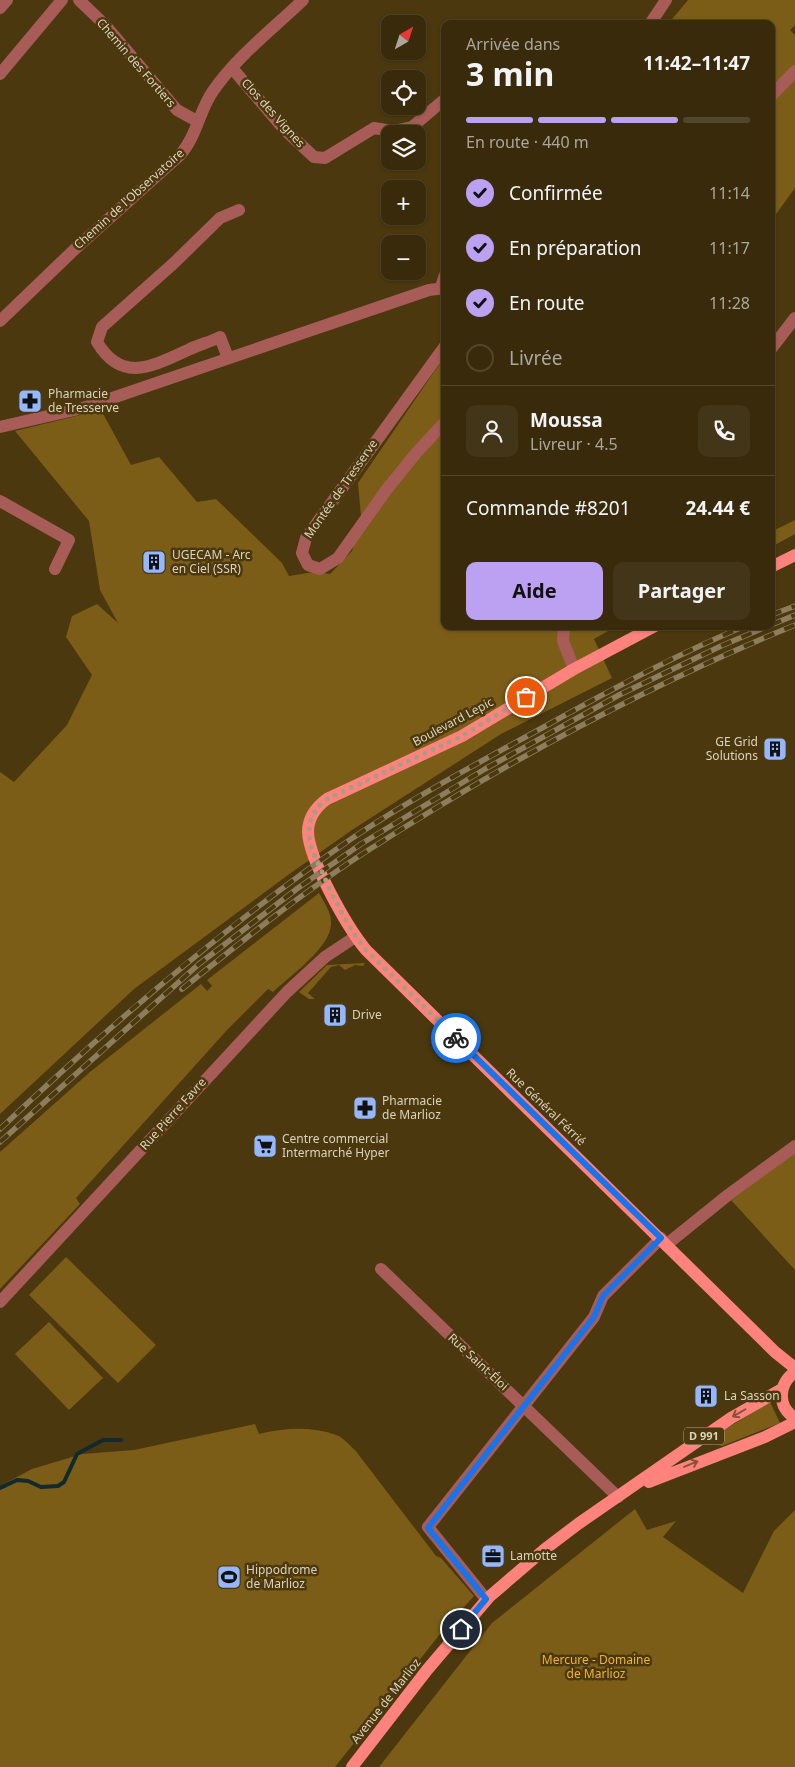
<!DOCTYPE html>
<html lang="fr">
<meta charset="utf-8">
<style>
:root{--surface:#382a0a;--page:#433618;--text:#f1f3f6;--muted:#aba79c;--line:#52462b;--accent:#bca0f2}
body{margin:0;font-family:"Noto Sans",sans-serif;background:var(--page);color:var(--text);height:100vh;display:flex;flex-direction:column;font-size:19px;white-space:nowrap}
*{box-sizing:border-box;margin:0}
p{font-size:16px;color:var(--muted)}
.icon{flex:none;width:28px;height:28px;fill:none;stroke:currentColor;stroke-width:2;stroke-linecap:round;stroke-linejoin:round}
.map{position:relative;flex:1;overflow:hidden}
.drawer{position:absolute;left:441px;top:20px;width:334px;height:610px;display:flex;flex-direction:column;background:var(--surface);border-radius:10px;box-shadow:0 1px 4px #0004,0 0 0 1px var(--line)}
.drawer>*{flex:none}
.needle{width:32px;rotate:39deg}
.fabs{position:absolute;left:381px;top:15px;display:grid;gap:10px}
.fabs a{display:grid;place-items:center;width:45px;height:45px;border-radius:10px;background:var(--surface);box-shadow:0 1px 4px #0004,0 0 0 1px var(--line);font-size:25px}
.pin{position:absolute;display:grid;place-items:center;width:42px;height:42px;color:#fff;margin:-21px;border:2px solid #fff;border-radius:50%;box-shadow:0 1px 5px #0007}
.courier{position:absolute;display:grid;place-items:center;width:50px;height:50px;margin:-25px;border:4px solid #1a73e8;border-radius:50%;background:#fff;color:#222;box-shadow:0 1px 6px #0007}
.headline em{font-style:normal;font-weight:700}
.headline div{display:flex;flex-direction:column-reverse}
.headline{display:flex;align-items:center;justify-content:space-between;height:85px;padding:0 25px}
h1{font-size:32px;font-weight:700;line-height:38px}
.bar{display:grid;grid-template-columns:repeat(4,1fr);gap:8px 5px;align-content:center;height:60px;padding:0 25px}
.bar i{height:6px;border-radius:4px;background:var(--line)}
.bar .on{background:var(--accent)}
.bar p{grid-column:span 4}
.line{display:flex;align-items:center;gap:12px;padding:0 25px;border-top:1px solid var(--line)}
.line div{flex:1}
.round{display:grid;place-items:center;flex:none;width:52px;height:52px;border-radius:10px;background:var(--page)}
ol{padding:0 25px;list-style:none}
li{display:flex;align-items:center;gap:15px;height:55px}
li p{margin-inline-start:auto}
li .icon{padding:5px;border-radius:50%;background:var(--accent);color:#111;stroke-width:4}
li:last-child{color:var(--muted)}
li i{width:28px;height:28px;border:2px solid var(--line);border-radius:50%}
.primary-button{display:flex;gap:10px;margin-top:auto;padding:10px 25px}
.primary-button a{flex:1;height:58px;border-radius:10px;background:var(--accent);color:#111;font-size:20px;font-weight:700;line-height:58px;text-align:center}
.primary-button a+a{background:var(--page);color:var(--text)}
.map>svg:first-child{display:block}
</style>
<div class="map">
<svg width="795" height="1767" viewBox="0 0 795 1767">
<rect width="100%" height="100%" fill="#4b380e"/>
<path fill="#7b5d17" d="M 688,0 L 795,0 L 795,25 L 790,30 L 795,35 L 795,188 L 771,221 L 771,24 L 668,24 Z
M 445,356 L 445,626 L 617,626 L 594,639 L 612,678 L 501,734 L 352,830 L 288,875 L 134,989 L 0,1114 L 0,772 L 14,782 L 67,725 L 92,675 L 66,637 L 72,616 L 97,604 L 118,623 L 100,590 L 89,521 L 15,431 L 101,410 L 131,465 L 159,457 L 197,502 L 216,499 L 282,563 L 289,576 L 314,572 L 330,574 L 352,551 L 361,516 L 358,483 Z
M 795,520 L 795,534 L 771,547 L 771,532 Z
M 319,893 C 324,902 331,912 331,922 C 333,946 289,977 273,992 L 268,989 L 227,1030 L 76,1198 L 80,1204 L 0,1289 L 0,1152 L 90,1072 L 201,984 L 207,991 L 212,986 L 207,980 Z
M 365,963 L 363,966 L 355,965 L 345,970 L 339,965 L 331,967 L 308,993 L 315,999 L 309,999 L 299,992 L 327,965 Z
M 795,1151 L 795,1270 L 731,1200 Z
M 66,1257 L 156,1345 L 118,1383 L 29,1295 Z
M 49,1322 L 103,1378 L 69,1410 L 15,1354 Z
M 770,1402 L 780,1423 L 722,1446 L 718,1445 L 714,1436 Z
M 255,1424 L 259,1434 C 284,1428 311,1426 336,1435 C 343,1437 349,1445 355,1450 L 436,1556 L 441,1558 L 474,1596 L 444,1629 L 335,1767 L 0,1767 L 0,1486 L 32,1469 L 82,1454 L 134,1450 Z
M 635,1509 L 647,1530 L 676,1521 L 663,1537 L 743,1593 L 774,1531 L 795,1510 L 795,1767 L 379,1767 L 492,1623 Z"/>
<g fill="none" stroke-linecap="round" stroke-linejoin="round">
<path stroke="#102a2d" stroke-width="4" d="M 0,1488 L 17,1480 L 28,1481 L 41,1487 L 58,1486 L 64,1482 L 77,1454 L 103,1440 L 121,1440"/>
<path stroke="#a85c58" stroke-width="12" d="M 79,0 L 106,26 L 177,110 L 197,121
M 0,8 L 7,0
M 650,24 L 666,0
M 232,68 L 284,129 L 314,157 L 325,158 L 374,128 L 393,131 L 412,127 L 445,99
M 0,74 L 62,0
M 771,96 L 795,71
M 441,287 L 445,275
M 0,321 L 75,249 L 180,155 C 197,136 199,111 213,91 C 237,56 273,29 303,0
M 445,346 L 306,538 L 302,553 L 308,565 L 320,569 L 338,558 L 387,489 L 417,452 L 445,422
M 771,349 L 795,318
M 228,358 L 220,337 C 210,342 198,345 188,350 C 153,366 122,384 97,342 L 102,327 L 174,263 L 220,218 L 239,210
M 0,427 L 83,408 L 429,290 L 445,288
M 0,501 L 69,540 L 55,569
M 564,626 L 563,641 L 574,669
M 666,1245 L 728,1195 L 795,1146
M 381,1269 L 618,1497
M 0,1302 L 287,992 L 325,957 L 355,937
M 486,1599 L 428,1527 L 594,1317 L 603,1296 L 661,1238"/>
<path stroke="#fe827d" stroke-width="12" d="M 771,567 L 795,555
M 655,626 L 574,669 L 462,736 L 327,799 C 316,807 308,818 308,832 C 309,860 347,927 366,950 L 775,1352 L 795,1368
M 795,1372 C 778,1384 777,1407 795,1418
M 649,1482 L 765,1437 L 795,1422
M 352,1767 L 427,1670 L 489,1597 L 545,1549 L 578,1524 L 731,1418 L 782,1389"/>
<g stroke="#8d7d5c" stroke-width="5.5">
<path id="rail" d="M 771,615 L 795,606
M 771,625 L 795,615
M 182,989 C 242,941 303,892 367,851 C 503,764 646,686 795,625
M 0,1129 C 111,1024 227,924 354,837 C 412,798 480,762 542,728 C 608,691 675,655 745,626
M 0,1142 L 199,964 L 298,888 L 361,844 L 485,769 L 619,695 L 721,646 L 768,626"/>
</g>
<use href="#rail" stroke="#4b380e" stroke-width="4" stroke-dasharray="11" stroke-linecap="butt"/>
</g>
<defs><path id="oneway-shaft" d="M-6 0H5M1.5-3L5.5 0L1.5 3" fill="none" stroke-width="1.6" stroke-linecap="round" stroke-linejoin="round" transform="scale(1.25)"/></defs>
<g stroke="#8a5235">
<use href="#oneway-shaft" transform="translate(739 1413) rotate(150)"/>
<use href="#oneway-shaft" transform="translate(691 1464) rotate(-22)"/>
</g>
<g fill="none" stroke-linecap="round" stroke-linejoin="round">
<path stroke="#aa9c7f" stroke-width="5" stroke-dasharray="0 9" d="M 456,1038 L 366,950 C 342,920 328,885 312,850 C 306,830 309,812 327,799 L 462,736 L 526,697"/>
<path stroke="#1a73e8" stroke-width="6" d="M 456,1038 L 661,1238 L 603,1296 L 594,1317 L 428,1528 L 486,1599 L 461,1629"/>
</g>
<defs>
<g id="pharmacy-square" transform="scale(1.25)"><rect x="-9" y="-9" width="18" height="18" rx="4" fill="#94b7fd" stroke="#4b380e"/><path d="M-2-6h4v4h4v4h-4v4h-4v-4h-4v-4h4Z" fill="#111"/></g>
<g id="building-square" transform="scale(1.25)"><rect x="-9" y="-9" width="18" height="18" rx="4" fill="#94b7fd" stroke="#4b380e"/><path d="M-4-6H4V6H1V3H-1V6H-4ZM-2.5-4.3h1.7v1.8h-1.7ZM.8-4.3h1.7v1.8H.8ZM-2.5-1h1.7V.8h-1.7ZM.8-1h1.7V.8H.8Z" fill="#111"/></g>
<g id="supermarket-square" transform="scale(1.25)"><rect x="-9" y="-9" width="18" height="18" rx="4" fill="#94b7fd" stroke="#4b380e"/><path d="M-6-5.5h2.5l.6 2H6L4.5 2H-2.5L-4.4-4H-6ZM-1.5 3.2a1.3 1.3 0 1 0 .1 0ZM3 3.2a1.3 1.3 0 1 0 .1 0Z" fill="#111"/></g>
<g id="office-square" transform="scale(1.25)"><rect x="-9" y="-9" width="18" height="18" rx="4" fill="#94b7fd" stroke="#4b380e"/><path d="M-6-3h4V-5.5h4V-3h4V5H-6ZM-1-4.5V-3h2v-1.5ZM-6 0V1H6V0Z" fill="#111"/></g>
<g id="stadium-square" transform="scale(1.25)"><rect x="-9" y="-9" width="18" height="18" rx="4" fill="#94b7fd" stroke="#4b380e"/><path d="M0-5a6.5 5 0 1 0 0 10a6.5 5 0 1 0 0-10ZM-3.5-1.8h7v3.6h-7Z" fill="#111"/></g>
</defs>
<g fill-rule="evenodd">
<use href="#pharmacy-square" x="30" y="401"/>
<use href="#building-square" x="154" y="562"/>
<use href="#building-square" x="775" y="749"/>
<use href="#building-square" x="335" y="1015"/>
<use href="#pharmacy-square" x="365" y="1108"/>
<use href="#supermarket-square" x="265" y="1146"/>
<use href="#building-square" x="706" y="1396"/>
<use href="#office-square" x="493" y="1556"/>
<use href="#stadium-square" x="229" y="1577"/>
</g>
<g text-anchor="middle" stroke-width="5" stroke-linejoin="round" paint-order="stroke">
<rect fill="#4b380e" stroke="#b1a488" stroke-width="1" x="684" y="1427.5" width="40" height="17" rx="4"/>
<g font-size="11" font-weight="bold" fill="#ddd2bc">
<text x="704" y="1440">D 991</text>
</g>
<g font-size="12" fill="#ddd2bc" stroke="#4b380e">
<text transform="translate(136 63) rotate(49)" y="4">Chemin des Fortiers</text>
<text transform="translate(273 113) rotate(48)" y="4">Clos des Vignes</text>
<text transform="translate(129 199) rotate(-42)" y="4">Chemin de l'Observatoire</text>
<text transform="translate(341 489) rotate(-55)" y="4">Montée de Tresserve</text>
<text transform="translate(453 722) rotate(-28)" y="4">Boulevard Lepic</text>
<text transform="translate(546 1107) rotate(44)" y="4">Rue Général Férrié</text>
<text transform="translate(173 1114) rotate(-48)" y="4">Rue Pierre Favre</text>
<text transform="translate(478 1362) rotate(43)" y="4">Rue Saint-Éloi</text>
<text transform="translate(386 1701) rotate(-52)" y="4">Avenue de Marlioz</text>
</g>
<g font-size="12" fill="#ddd2bc" stroke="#4b380e" text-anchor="start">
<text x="48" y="398">Pharmacie<tspan x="48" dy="14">de Tresserve</tspan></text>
<text x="172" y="559">UGECAM - Arc<tspan x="172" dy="14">en Ciel (SSR)</tspan></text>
<text x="758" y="746" text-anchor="end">GE Grid<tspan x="758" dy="14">Solutions</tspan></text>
<text x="352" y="1019">Drive</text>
<text x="382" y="1105">Pharmacie<tspan x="382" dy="14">de Marlioz</tspan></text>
<text x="282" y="1143">Centre commercial<tspan x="282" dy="14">Intermarché Hyper</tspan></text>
<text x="724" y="1400">La Sasson</text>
<text x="510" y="1560">Lamotte</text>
<text x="246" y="1574">Hippodrome<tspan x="246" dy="14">de Marlioz</tspan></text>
</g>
<g font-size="12" fill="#efb52c" stroke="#4b380e">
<text x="596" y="1664">Mercure - Domaine<tspan x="596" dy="14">de Marlioz</tspan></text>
</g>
</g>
</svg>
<div class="fabs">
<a><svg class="needle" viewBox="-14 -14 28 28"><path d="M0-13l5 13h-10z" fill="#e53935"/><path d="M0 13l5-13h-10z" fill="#aba79c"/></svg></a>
<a><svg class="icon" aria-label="locate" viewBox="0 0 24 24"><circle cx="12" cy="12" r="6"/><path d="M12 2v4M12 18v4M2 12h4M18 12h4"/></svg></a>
<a><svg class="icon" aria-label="layers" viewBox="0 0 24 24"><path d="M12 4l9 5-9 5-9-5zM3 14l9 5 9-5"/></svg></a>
<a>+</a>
<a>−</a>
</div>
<div class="pin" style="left:526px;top:697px;background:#ea580c"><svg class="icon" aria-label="bag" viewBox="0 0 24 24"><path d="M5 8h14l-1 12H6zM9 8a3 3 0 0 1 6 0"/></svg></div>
<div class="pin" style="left:461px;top:1629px;background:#1f2937"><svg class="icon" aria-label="home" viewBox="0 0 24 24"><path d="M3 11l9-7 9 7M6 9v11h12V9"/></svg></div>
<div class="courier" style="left:456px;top:1038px"><svg class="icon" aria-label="bike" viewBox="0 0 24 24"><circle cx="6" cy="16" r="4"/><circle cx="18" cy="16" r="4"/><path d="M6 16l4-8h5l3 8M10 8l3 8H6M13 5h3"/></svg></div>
<section class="drawer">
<div class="headline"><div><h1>3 min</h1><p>Arrivée dans</p></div><em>11:42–11:47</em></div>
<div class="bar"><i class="on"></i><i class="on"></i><i class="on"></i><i></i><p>En route · 440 m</p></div>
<ol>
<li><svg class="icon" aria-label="check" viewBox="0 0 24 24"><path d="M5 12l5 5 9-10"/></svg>Confirmée<p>11:14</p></li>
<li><svg class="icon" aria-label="check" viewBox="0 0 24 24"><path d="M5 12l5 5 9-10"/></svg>En préparation<p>11:17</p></li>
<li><svg class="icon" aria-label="check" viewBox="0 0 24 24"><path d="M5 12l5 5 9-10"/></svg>En route<p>11:28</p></li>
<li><i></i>Livrée</li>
</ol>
<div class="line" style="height:90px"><a class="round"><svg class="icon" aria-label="person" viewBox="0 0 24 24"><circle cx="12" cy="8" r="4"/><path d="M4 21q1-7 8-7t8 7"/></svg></a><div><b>Moussa</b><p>Livreur · 4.5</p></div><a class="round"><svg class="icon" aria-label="phone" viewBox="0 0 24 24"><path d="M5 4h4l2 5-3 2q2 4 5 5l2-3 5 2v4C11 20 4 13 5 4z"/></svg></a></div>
<div class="line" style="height:65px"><div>Commande #8201</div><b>24.44 €</b></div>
<div class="primary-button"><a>Aide</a><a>Partager</a></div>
</section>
</div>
